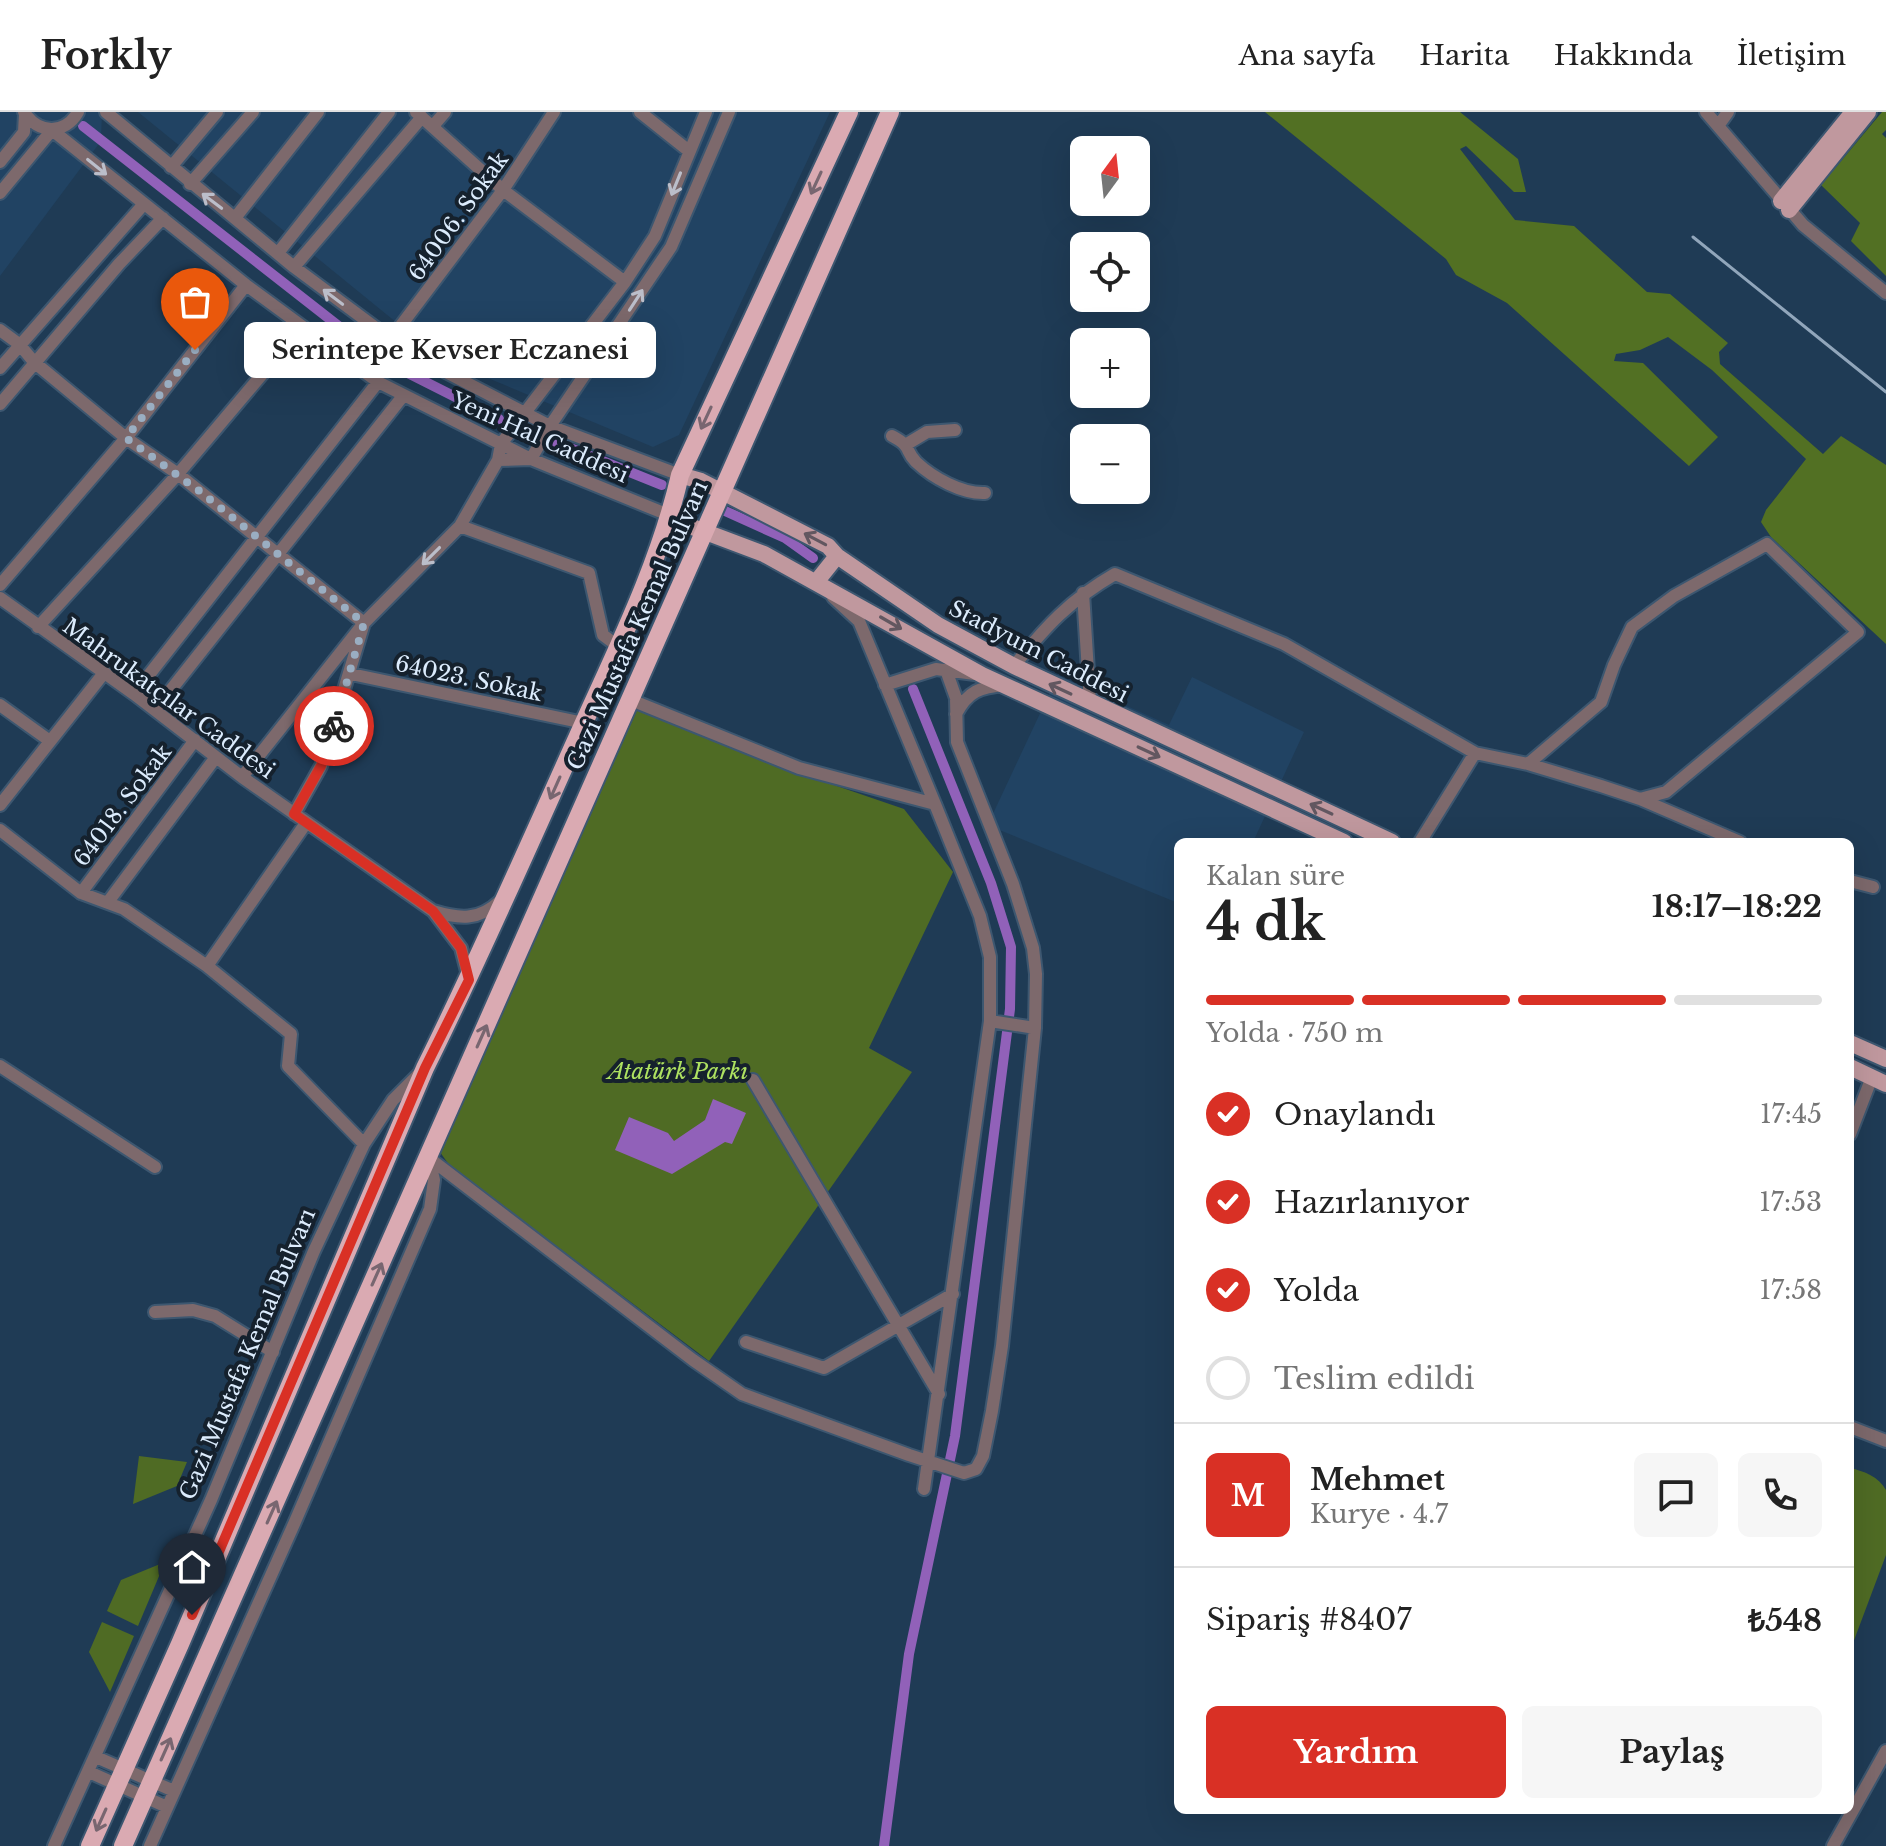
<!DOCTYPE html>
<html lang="tr">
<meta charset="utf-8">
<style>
:root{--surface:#fff;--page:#f6f6f6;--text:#222;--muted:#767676;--line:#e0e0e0;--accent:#d93025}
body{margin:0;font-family:"Libre Baskerville",serif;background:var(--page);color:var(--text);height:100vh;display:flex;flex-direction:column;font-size:30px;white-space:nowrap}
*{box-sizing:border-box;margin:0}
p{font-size:26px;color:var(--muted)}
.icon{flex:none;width:44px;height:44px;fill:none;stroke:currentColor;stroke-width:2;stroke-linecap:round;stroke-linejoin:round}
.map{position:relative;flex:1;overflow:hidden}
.sheet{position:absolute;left:1174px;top:726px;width:680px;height:976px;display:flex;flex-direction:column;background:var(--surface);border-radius:12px;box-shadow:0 8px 32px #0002}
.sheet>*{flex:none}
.needle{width:52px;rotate:15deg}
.buttons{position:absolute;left:1070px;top:24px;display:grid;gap:16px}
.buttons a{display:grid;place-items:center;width:80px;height:80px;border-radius:12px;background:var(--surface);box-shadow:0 8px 32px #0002;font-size:40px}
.pin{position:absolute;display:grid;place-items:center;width:68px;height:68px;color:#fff;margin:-82px -34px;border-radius:50% 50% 50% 0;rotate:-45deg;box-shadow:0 0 8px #0007}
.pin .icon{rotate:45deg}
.courier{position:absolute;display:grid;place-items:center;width:80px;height:80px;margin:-40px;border:6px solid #d93025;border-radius:50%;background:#fff;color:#222;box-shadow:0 2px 10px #0007}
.bubble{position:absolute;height:56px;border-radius:12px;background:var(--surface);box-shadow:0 8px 32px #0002;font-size:26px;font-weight:800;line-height:56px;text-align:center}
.head em{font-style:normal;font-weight:800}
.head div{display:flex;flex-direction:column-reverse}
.head{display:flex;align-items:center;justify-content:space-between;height:136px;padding:0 32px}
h1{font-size:52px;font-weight:800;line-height:60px}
.bar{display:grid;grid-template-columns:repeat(4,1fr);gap:12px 8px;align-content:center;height:96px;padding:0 32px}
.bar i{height:10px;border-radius:6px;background:var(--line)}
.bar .active{background:var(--accent)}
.bar p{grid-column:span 4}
.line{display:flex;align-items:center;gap:20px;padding:0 32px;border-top:2px solid var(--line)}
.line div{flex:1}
.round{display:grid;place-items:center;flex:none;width:84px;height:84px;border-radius:12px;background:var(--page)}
ol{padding:0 32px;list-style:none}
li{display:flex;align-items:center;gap:24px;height:88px}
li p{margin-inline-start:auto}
li .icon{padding:8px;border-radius:50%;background:var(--accent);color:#fff;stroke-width:4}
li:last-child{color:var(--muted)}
li i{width:44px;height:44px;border:4px solid var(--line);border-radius:50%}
.cta{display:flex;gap:16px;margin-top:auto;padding:16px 32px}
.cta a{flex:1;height:92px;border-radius:12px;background:var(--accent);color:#fff;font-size:32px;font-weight:800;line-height:92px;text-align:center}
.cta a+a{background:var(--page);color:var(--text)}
header{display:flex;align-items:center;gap:48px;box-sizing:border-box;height:112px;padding:0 40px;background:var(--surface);border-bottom:2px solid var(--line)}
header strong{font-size:38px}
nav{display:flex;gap:44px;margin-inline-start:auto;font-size:28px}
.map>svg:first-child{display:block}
</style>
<header>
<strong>Forkly</strong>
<nav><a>Ana sayfa</a><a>Harita</a><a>Hakkında</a><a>İletişim</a></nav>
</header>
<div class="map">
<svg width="1886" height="1734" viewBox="0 0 1886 1734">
<rect width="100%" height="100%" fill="#1f3b55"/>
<path fill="#214363" d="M 0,0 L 102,0 L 101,29 L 0,164 Z
M 138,0 L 830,0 L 679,323 L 653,335 L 440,246 Z
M 1058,563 L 1169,613 L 1192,565 L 1304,620 L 1253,730 L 1178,730 L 1178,791 L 997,717 L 991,706 Z"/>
<path fill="#4f6b24" d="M 631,588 L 799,661 L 904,697 L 953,760 L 869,936 L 912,960 L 709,1249 L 450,1054 L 437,1036 Z
M 139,1344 L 187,1350 L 177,1374 L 133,1392 Z
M 1850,1356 C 1864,1359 1879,1365 1886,1378 L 1886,1443 L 1850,1539 Z
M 165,1450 L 138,1514 L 107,1499 L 121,1468 Z
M 102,1510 L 134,1524 L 110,1580 L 89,1540 Z"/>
<path fill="#527023" d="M 1265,0 L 1460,0 L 1518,47 L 1526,80 L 1514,80 L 1466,34 L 1460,37 L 1515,108 L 1574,114 L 1647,180 L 1670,182 L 1728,231 L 1719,240 L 1720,252 L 1823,342 L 1841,324 L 1886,353 L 1886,532 L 1771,425 L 1761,410 L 1766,398 L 1806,347 L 1712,258 L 1668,225 L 1640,238 L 1616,242 L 1614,249 L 1643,251 L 1718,325 L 1689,354 L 1507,191 L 1456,163 L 1446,147 Z
M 1882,0 L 1886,0 L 1886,18 L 1882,22 L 1886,26 L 1886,164 L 1851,129 L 1860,111 L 1821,73 Z"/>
<path fill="#9161b9" d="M 713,987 L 746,1001 L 732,1032 L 725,1030 L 672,1062 L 615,1038 L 629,1005 L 668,1021 L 674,1029 L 705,1008 Z"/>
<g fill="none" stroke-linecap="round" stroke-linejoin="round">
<path stroke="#9161b9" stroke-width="10" d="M 83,14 L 382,248 L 499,307
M 550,328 L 662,373
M 725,399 L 785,426 L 813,446
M 884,1734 L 909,1542 L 955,1324 L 1010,897 L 1011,835 L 991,771 L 913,577"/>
<g stroke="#3d5770" stroke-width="16">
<path id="minor" d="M 24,0 C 38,22 65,23 78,0
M 106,0 L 294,155 L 411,242 L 550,314 L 680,363
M 416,0 L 503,78 L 625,170
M 640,0 L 689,39
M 1706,0 L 1803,113 L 1886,181
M 433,14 L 445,0
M 1718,14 L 1728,0
M 0,50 L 24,20 L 25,2
M 171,55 L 217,0
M 190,72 L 253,0
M 0,81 L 52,18 L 246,173 L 378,270 L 531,347 L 671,404
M 235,106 L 318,0
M 278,141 L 389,0
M 294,155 L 422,5
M 0,218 L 19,232 L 34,250 L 126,326 L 178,362 L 364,511 L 321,654 L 294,702
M 390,228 L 503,78 L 554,0
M 0,256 L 143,93
M 0,292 L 119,152 L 163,106
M 892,324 C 913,335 904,338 916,350 C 933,366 962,382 985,381
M 907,332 L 927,320 L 955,318
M 498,348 L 531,347 L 550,314 L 671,135 L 729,0
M 460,414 L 589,461 L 603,523 L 619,535
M 0,473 L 126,326 L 246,173
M 1083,481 L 1090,591
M 833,485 L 859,509 L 935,692
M 0,486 L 134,582 L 242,665 L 433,799 L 461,836 L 469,867
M 38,515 L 178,362 L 302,215
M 1014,554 C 1046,514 1070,488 1115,462 L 1284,532 L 1475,641 L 1528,652 L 1601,674 L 1640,687 L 1740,730
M 351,562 L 584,611
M 885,573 L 936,557 L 975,562
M 134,582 L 378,270
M 631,588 L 799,656 L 935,692 L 980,804 L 990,845 L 990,909 L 924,1377
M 0,593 L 50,629
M 155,598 L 403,284
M 956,602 C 968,579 980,575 1005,573
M 1528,652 L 1601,590 L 1614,553 L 1632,515 L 1674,484 L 1767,432 L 1858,520 L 1666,680 L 1640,687
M 242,665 L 364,511 L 460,414 L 498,348 L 501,332 L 625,170 L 655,124 L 706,0
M 0,693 L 104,561
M 0,718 L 81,781 L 124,797 L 207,854 L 291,922 L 288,954 L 364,1032
M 1420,730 L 1475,641
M 1850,769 L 1873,775
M 81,781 L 195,628
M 108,790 L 216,645
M 433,799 C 459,807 479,809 500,789
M 207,854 L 306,711
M 990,909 L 1035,916
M 0,954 L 155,1055
M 753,968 L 939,1282
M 1850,1022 L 1872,965
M 429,1046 L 693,1248 L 742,1282 L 909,1343 L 964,1361 L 976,1357 L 983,1344 L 992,1299 L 1002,1234 L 1035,916 L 1036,862 L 1033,836 L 1013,772 L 957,630 L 956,586 L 946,558
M 155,1200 L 193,1198 L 215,1204 L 273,1240
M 746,1230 L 824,1256 L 953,1182
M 1850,1315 L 1886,1329
M 96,1645 L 174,1679
M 89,1660 L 167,1695
M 54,1734 L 211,1388 L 314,1139 L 364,1032 L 393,988 L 419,962
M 150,1734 L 294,1412 L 430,1097 L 434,1068 L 429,1046
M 1833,1734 L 1886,1639"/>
</g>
<g stroke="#3d5770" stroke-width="20">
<path id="major" d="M 1781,89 L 1853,0
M 1789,98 L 1868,0
M 680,363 L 701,369 L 828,434 L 837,444 L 938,513 L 1014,554 L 1392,730
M 671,404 L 687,413 L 764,442 L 982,563 L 1344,730
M 817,469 L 837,444
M 1850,931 L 1886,947
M 1850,955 L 1886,972"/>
</g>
<g stroke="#3d5770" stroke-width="22">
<path id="highway" d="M 90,1734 L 180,1532 L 425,956 C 479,847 528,735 578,624 C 616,539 659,454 680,363 L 849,0
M 123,1734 L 890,0"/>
</g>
<use href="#minor" stroke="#7d696c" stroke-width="12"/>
<use href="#major" stroke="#c0989e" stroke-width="16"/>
<use href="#highway" stroke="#daaab2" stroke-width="18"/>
<path stroke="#91a6bb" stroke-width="3" d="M 1693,125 L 1886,280"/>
</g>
<defs><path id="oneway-shaft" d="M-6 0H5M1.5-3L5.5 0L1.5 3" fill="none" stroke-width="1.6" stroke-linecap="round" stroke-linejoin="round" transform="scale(2)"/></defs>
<g stroke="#bbbeca">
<use href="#oneway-shaft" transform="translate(97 55) rotate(39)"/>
<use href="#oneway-shaft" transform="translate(676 72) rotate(112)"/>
<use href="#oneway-shaft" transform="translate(212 89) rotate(-143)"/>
<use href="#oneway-shaft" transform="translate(333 185) rotate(-143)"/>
<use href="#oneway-shaft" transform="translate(636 188) rotate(-57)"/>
<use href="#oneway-shaft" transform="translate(431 444) rotate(135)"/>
</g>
<g stroke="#786670">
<use href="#oneway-shaft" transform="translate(816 71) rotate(115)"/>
<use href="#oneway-shaft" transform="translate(706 306) rotate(115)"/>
<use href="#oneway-shaft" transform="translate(555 676) rotate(114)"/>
<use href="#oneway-shaft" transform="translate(482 924) rotate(-66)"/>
<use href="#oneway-shaft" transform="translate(377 1162) rotate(-66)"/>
<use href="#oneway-shaft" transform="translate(272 1400) rotate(-66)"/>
<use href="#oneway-shaft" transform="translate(166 1637) rotate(-66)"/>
<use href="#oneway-shaft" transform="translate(101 1708) rotate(114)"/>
</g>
<g stroke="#625760">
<use href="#oneway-shaft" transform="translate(815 427) rotate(-152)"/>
<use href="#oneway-shaft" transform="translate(891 511) rotate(30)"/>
<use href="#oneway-shaft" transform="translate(1060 577) rotate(-155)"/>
<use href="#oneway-shaft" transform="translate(1149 640) rotate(25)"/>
<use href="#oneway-shaft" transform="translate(1321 697) rotate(-155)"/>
</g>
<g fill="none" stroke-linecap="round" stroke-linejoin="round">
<path stroke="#9aaec2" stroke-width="8" stroke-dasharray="0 14.4" d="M 195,238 L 126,326 L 198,378 L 364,511 L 334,614"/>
<path stroke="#d93025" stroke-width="10" d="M 192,1503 L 425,956 L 469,868 L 461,836 L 433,799 L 294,702 L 321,654 L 334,614"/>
</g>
<g text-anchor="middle" stroke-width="8" stroke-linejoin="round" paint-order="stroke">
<g font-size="22" fill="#dcecfd" stroke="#15212d">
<text transform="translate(458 104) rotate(-54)" y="8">64006. Sokak</text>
<text transform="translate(540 325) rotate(24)" y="8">Yeni Hal Caddesi</text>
<text transform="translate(637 513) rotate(-66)" y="8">Gazi Mustafa Kemal Bulvarı</text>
<text transform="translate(1039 539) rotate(27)" y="8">Stadyum Caddesi</text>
<text transform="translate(469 566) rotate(12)" y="8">64023. Sokak</text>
<text transform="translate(169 586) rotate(36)" y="8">Mahrukatçılar Caddesi</text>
<text transform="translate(122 693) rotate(-53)" y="8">64018. Sokak</text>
<text transform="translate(247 1242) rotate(-67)" y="8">Gazi Mustafa Kemal Bulvarı</text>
</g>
<g font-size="22" font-style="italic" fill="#aee261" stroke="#15212d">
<text x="678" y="967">Atatürk Parkı</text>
</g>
</g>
</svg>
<div class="buttons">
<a><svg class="needle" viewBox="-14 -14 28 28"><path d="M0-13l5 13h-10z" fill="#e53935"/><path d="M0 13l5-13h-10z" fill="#767676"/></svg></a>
<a><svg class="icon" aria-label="locate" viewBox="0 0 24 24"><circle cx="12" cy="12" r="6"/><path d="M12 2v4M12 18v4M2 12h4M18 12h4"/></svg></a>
<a>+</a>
<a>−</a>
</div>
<div class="pin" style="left:195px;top:238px;background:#ea580c"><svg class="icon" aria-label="bag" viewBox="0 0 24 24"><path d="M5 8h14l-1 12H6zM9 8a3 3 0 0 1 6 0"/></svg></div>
<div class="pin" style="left:192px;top:1503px;background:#1f2937"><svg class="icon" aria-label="home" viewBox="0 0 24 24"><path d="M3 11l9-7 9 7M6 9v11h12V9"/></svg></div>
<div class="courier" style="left:334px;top:614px"><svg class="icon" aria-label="bike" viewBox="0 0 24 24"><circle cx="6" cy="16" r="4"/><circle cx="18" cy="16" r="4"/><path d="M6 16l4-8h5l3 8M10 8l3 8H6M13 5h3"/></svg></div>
<div class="bubble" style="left:244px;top:210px;width:412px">Serintepe Kevser Eczanesi</div>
<section class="sheet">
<div class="head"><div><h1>4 dk</h1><p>Kalan süre</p></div><em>18:17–18:22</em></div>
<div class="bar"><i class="active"></i><i class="active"></i><i class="active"></i><i></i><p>Yolda · 750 m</p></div>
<ol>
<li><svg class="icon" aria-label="check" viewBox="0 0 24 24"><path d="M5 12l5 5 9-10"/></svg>Onaylandı<p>17:45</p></li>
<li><svg class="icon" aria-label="check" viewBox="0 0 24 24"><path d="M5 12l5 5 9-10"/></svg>Hazırlanıyor<p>17:53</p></li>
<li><svg class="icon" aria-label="check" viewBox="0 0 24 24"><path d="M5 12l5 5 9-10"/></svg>Yolda<p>17:58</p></li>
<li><i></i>Teslim edildi</li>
</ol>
<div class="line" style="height:144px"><b class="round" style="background:var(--accent);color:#fff">M</b><div><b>Mehmet</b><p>Kurye · 4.7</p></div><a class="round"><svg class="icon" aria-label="chat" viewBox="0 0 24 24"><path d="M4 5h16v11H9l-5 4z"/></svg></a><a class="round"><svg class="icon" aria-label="phone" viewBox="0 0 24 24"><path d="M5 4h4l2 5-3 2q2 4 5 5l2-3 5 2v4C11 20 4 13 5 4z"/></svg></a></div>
<div class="line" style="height:104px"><div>Sipariş #8407</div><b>₺548</b></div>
<div class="cta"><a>Yardım</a><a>Paylaş</a></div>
</section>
</div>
